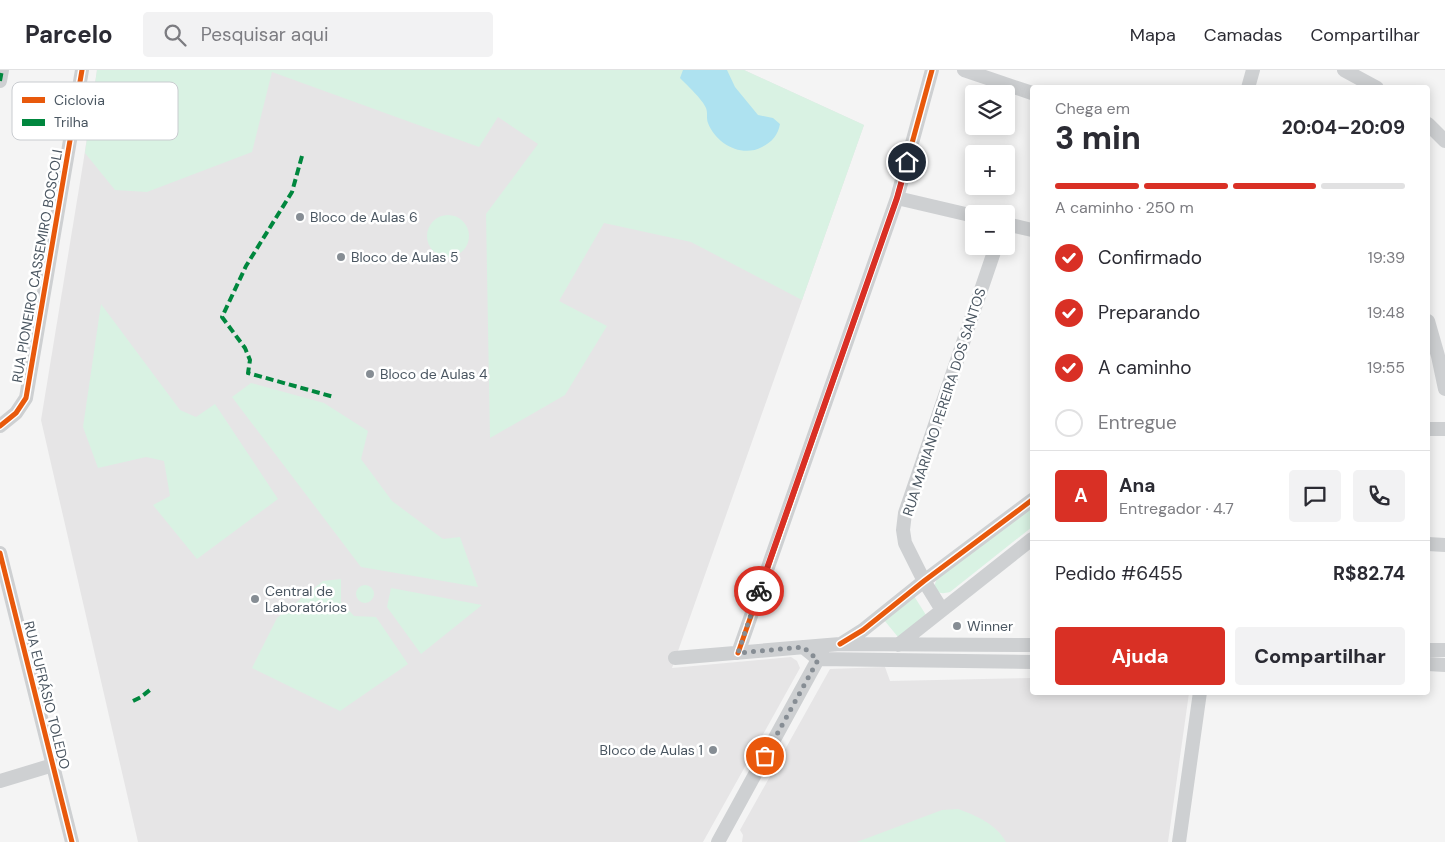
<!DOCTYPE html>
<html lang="pt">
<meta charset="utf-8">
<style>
:root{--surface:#fff;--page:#f2f2f3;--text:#2b2b33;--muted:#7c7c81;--line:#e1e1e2;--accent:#d93025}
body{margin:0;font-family:"DM Sans",sans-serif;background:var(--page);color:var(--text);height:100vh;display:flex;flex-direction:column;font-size:19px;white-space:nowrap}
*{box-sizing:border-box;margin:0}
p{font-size:16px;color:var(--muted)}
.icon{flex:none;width:28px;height:28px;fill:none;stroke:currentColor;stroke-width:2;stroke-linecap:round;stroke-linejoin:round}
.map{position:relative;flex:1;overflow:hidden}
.sheet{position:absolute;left:1030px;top:15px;width:400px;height:610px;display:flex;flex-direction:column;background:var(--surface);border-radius:5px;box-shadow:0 2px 12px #0003}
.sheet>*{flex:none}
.tools{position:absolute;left:965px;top:15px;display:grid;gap:10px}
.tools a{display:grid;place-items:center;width:50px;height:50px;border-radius:5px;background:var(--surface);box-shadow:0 2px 12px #0003;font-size:25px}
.pin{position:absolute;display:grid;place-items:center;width:42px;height:42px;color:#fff;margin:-21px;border:2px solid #fff;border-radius:50%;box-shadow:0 1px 5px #0007}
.courier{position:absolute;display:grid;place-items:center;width:50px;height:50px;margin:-25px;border:4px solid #d93025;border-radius:50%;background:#fff;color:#222;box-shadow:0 1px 6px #0007}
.summary em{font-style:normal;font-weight:800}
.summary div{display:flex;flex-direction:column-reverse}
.summary{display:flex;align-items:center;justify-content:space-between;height:85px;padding:0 25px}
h1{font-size:32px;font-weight:800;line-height:38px}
.bar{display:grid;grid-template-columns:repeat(4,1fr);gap:8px 5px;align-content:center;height:60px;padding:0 25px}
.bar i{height:6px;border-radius:4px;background:var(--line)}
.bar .on{background:var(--accent)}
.bar p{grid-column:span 4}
.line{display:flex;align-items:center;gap:12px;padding:0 25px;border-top:1px solid var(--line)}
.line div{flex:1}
.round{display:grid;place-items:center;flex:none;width:52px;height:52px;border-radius:5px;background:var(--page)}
ol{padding:0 25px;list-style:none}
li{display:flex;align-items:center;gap:15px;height:55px}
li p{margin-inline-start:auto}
li .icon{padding:5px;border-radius:50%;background:var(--accent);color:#fff;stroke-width:4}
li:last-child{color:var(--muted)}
li i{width:28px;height:28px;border:2px solid var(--line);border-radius:50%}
.cta{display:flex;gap:10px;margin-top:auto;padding:10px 25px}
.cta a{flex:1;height:58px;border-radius:5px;background:var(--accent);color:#fff;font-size:20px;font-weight:800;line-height:58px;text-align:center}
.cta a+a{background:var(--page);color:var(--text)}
header{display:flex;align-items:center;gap:30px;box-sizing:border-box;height:70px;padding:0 25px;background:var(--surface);border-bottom:1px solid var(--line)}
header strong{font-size:24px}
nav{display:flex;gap:28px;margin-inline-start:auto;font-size:18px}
.search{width:350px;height:45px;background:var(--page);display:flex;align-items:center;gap:12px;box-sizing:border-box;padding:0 18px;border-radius:5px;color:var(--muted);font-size:19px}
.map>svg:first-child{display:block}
</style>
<header>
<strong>Parcelo</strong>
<div class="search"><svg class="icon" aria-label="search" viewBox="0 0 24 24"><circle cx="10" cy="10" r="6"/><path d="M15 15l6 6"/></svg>Pesquisar aqui</div>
<nav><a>Mapa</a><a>Camadas</a><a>Compartilhar</a></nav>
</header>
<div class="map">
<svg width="1445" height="772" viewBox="0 0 1445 772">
<rect width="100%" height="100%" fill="#f4f4f4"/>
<path fill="#e6e5e6" d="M 97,0 L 744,0 L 864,55 L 672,598 L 791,587 L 797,591 L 800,598 L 703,772 L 138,772 L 41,350 L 83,94 Z
M 885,597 L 890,611 L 1032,608 L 1032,622 L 1189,623 L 1168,772 L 742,772 L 743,765 L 740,760 L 830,599 Z"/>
<path fill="#d9f2e3" d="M 97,0 L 744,0 L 864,55 L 802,230 L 691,172 L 604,153 L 559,231 L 607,256 L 565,325 L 490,368 L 486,144 L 538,74 L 498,47 L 479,77 L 272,2 L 252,82 L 147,122 L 115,120 L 85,83 Z
M427 166a21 21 0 1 1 42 0a21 21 0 1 1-42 0Z
M 101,234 L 180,340 L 196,347 L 215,334 L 278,429 L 197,489 L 153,435 L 170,426 L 164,391 L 146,387 L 98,398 L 83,357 Z
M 251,313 L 324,333 L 368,361 L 361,389 L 392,431 L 443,469 L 460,467 L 478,517 L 361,497 L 232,327 Z
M 1032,436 L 1032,457 L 950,522 C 942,524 938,524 934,517 L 937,508 Z
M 341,509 L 341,532 L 354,546 L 376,547 L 408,594 L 340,641 L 252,598 L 277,548 L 323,511 Z
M356 524a9 9 0 1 1 18 0a9 9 0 1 1-18 0Z
M 391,518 L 482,535 L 421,584 L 387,537 Z
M 914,526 L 926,545 L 898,567 L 884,550 Z
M 958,739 C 977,746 996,754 1006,772 L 857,772 L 942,740 Z"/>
<path fill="#aee2f0" d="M 683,0 L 727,0 L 735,17 L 758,45 L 773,48 L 780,54 C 778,65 772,72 762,77 C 742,88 716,74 708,53 C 706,48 708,43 706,38 C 703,30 687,15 680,8 Z"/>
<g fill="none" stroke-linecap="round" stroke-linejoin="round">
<path stroke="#ced0d2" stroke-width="14" d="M 964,0 L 1032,23
M 1344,0 L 1377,18
M 0,11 L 2,0
M 1248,18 L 1253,0
M 1428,54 L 1445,71
M 897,128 L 974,146
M 1006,154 L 1032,160
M 1428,251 L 1438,286 L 1445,319
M 0,356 L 16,343 L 26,328 L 82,0
M 1428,359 L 1445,359
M 1428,474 L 1445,475
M 0,483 L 72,772
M 942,540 L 924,511 L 905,473 L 903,460 L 905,443 L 996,176
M 841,574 L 863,560 L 924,511 L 1032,430
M 898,575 L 1032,469
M 803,577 L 818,589 L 1032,592
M 1428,580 L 1445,580
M 738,583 L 897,128 L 932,0
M 675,588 L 840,574 L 1032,575
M 1428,594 L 1445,595
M 0,711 L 53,695
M 718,772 L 822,582
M 1179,772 L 1200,622"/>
<path stroke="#00873e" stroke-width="4" stroke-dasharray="8 4" stroke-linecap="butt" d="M 0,11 L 2,0
M 302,86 L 292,122 L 246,196 L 222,247 L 245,278 L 250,290 L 248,303 L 334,327
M 133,631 L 141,627 L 151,619"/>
<g stroke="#fff" stroke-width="8">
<path id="cycleway" d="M 0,356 L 16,343 L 26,328 L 82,0
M 0,483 L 72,772
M 840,574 L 863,560 L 924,511 L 1032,430
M 738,583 L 897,128 L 932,0"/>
</g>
<use href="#cycleway" stroke="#e8590c" stroke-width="5"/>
</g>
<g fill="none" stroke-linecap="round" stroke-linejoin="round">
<path stroke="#868d94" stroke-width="5" stroke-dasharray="0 9" d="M 759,521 L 738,583 L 803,577 L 818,590 L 765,686"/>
<path stroke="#d93025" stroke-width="6" d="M 759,521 L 897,128 L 907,92"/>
</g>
<g fill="#868d94" stroke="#fff" stroke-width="2">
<circle cx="300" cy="147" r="5"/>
<circle cx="341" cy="187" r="5"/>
<circle cx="370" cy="304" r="5"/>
<circle cx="255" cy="529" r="5"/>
<circle cx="957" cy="556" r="5"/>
<circle cx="713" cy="680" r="5"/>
</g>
<g text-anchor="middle" stroke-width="5" stroke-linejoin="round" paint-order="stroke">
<g font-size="14" fill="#4a5661" stroke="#fff" text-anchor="start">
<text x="310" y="152">Bloco de Aulas 6</text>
<text x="351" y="192">Bloco de Aulas 5</text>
<text x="380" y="309">Bloco de Aulas 4</text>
<text x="265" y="526">Central de<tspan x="265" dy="16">Laboratórios</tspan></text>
<text x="967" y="561">Winner</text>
<text x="703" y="685" text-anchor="end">Bloco de Aulas 1</text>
</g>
<g font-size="14" fill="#4a5661" stroke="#fff">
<text transform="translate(37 196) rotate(-80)" y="5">RUA PIONEIRO CASSEMIRO BOSCOLI</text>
<text transform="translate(944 332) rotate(-72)" y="5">RUA MARIANO PEREIRA DOS SANTOS</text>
<text transform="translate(47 625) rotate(76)" y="5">RUA EUFRÁSIO TOLEDO</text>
</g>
</g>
<rect x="12" y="12" width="166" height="58" rx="8" fill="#fff" stroke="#c9ccd0" stroke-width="1"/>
<rect x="22" y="27" width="23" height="6" fill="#e8590c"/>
<rect x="22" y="49" width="23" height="7" fill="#00873e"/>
<g font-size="14" fill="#4a5661">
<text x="54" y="35">Ciclovia</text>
<text x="54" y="57">Trilha</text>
</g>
</svg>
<div class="tools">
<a><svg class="icon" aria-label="layers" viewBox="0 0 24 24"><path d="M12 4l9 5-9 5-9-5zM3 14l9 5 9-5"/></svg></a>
<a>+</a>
<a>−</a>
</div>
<div class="pin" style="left:765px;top:686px;background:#ea580c"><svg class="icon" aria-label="bag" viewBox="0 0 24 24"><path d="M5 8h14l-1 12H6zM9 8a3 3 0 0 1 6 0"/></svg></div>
<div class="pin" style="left:907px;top:92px;background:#1f2937"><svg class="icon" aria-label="home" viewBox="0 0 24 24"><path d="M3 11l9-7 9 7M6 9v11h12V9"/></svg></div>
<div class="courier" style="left:759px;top:521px"><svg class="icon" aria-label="bike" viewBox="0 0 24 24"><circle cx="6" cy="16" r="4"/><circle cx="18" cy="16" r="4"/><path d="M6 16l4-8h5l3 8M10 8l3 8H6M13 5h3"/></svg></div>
<section class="sheet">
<div class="summary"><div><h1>3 min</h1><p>Chega em</p></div><em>20:04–20:09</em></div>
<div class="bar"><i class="on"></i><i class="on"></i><i class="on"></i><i></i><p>A caminho · 250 m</p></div>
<ol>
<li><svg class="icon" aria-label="check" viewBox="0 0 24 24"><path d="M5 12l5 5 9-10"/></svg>Confirmado<p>19:39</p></li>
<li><svg class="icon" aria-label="check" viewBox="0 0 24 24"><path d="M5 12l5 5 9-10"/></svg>Preparando<p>19:48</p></li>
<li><svg class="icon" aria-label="check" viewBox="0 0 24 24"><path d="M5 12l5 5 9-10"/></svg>A caminho<p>19:55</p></li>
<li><i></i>Entregue</li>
</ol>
<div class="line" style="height:90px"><b class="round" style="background:var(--accent);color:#fff">A</b><div><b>Ana</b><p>Entregador · 4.7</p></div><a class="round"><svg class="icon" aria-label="chat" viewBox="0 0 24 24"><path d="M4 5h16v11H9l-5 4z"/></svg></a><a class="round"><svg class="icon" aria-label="phone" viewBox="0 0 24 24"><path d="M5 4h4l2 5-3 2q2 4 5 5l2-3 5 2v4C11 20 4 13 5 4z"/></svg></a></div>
<div class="line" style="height:65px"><div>Pedido #6455</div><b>R$82.74</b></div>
<div class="cta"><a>Ajuda</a><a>Compartilhar</a></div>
</section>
</div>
